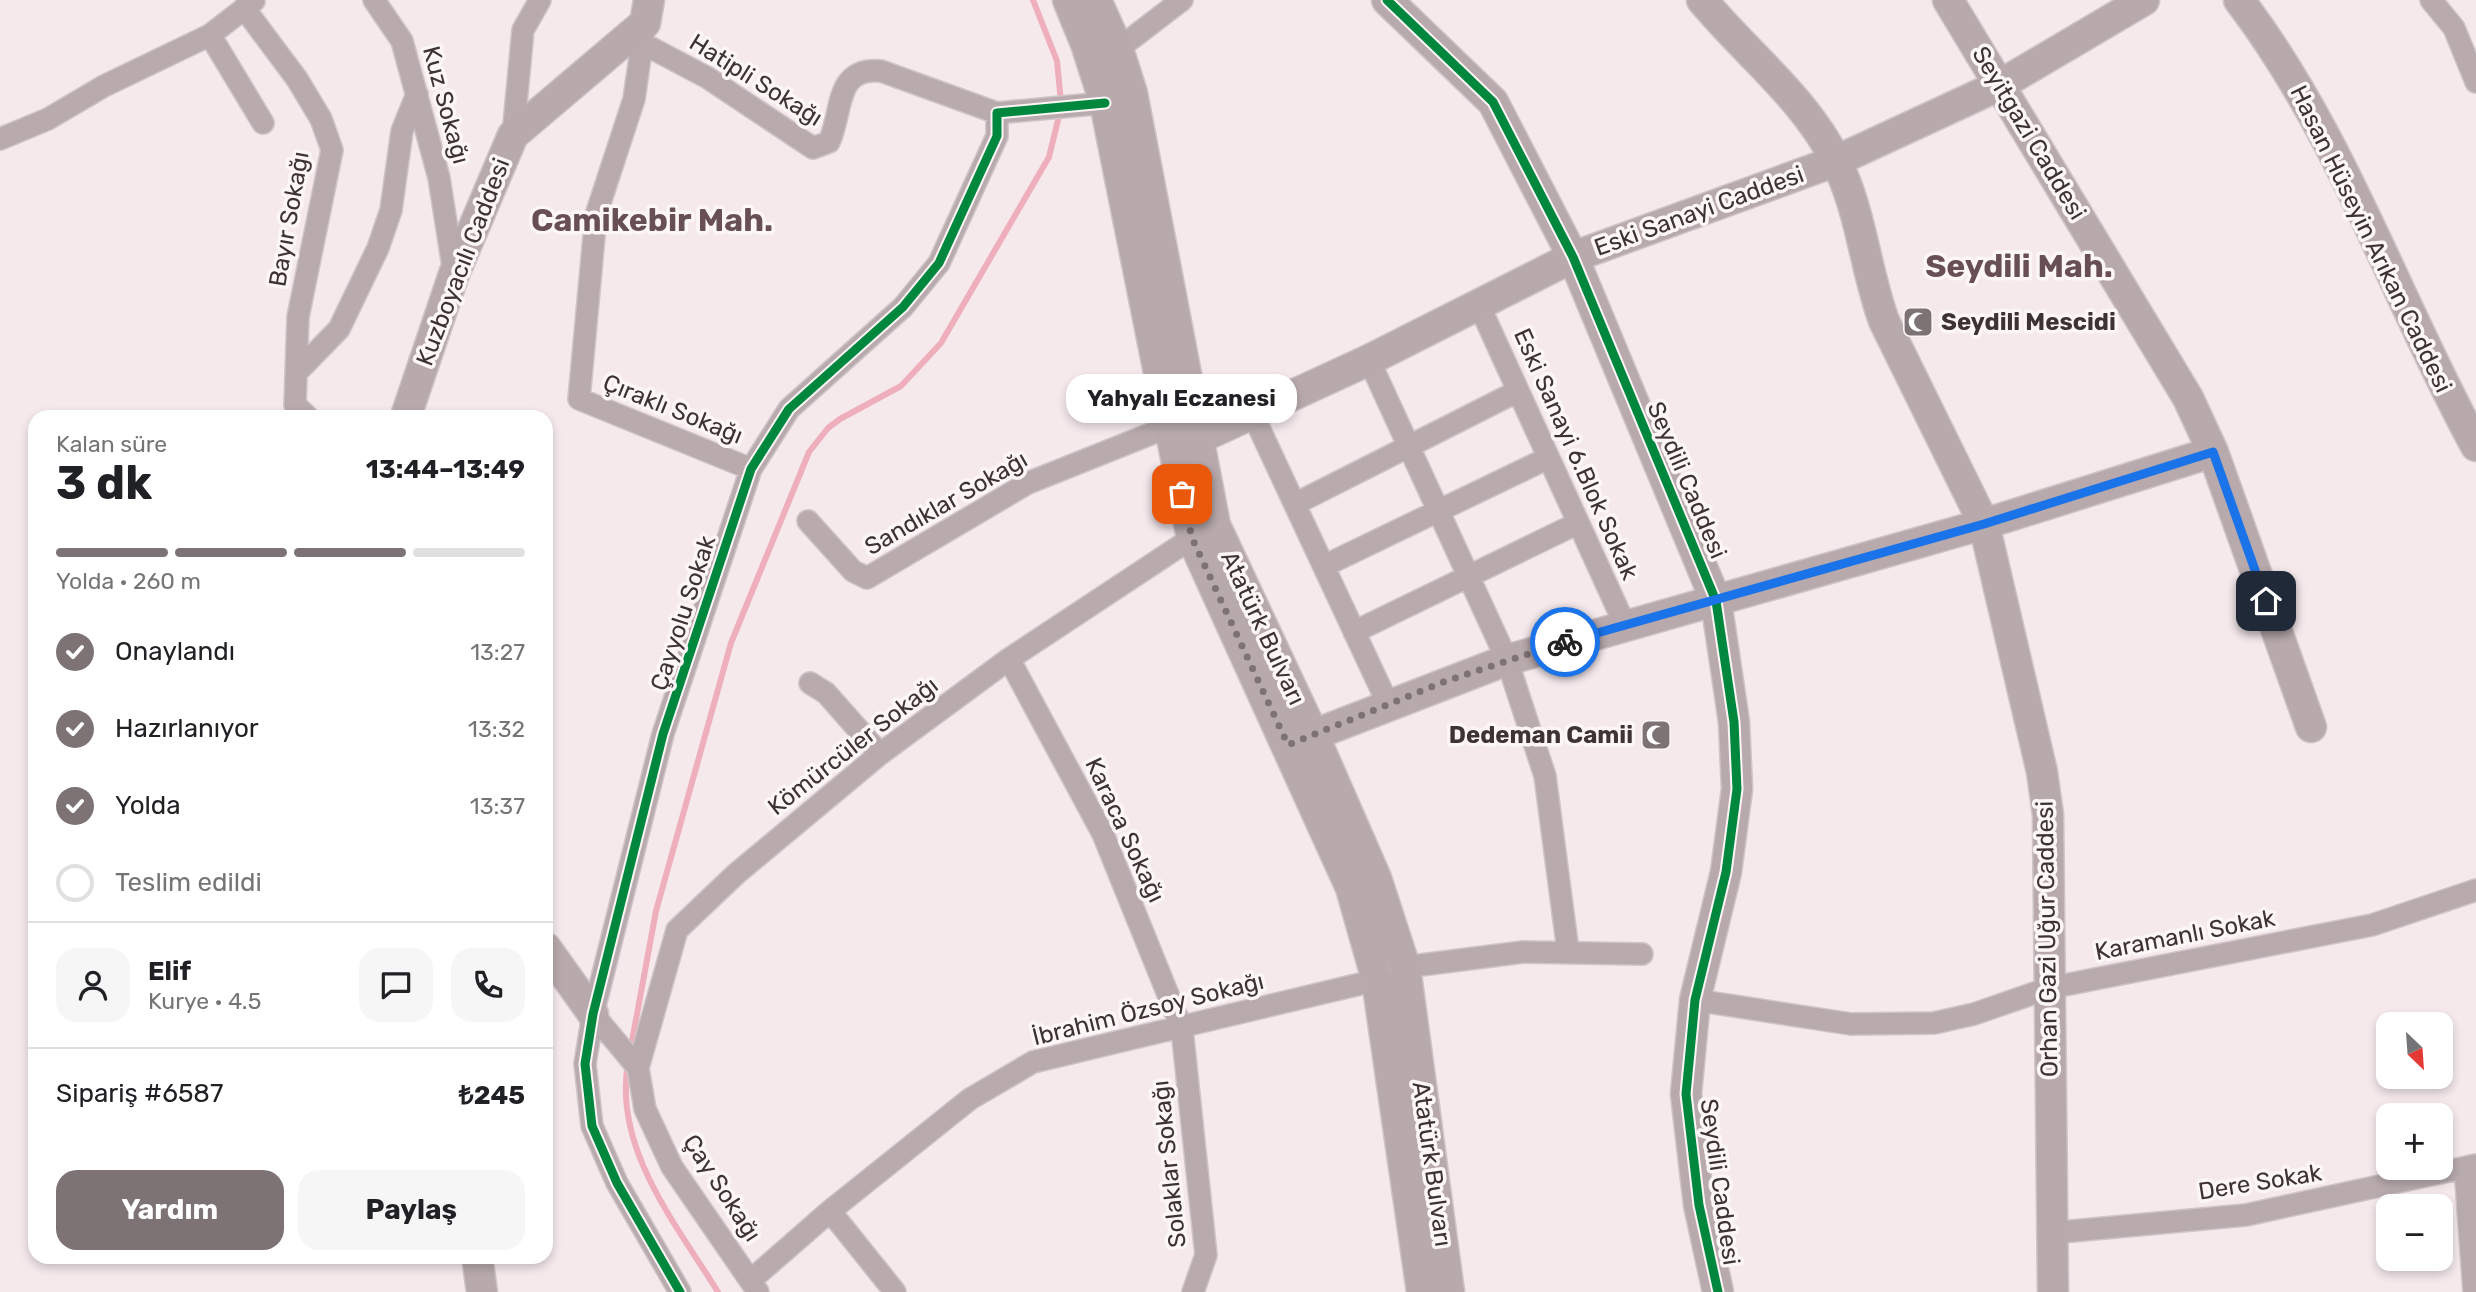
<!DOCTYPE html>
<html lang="tr">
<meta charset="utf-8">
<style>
:root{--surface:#fff;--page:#f6f6f6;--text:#202124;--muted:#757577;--line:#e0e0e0;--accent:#7d7274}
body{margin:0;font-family:Rubik,sans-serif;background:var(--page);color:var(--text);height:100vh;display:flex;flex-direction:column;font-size:26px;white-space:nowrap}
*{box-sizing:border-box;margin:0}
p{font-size:23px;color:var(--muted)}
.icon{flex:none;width:38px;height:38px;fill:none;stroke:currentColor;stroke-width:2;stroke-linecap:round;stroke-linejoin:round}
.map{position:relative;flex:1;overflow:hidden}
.sheet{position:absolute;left:28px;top:410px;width:525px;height:854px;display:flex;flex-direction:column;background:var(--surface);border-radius:21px;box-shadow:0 4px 10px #0003}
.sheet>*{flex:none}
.needle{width:46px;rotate:155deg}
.tools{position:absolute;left:2376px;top:1012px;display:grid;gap:14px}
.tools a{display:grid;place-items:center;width:77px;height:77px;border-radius:14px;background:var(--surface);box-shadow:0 4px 10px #0003;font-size:35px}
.pin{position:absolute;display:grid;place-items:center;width:60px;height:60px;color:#fff;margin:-30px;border-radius:14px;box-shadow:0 4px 10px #0006}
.courier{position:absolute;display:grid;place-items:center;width:70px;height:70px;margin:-35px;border:5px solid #1a73e8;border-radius:50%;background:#fff;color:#222;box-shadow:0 2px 9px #0007}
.bubble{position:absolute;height:49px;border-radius:21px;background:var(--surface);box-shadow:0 4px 10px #0003;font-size:23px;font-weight:700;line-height:49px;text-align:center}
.overview em{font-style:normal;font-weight:700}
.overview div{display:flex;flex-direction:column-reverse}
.overview{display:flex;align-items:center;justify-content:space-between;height:119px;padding:0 28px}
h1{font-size:46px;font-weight:700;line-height:52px}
.bar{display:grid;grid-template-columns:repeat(4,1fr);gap:10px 7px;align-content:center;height:84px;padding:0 28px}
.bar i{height:9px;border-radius:5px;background:var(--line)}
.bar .selected{background:var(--accent)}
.bar p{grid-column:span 4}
.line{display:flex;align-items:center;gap:18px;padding:0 28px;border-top:2px solid var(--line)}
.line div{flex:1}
.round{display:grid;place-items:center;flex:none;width:74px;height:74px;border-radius:21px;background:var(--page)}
ol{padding:0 28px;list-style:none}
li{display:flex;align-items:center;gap:21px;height:77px}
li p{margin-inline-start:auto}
li .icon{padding:7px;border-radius:50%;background:var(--accent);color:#fff;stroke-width:4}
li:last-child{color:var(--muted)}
li i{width:38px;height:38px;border:4px solid var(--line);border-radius:50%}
.button{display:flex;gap:14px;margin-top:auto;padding:14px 28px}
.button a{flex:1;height:80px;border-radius:21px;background:var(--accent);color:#fff;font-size:28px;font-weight:700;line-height:80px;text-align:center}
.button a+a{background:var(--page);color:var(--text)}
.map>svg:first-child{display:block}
</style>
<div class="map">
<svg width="2476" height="1292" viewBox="0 0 2476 1292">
<rect width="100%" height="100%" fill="#f5e9ec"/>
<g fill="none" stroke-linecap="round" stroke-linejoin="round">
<path stroke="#eeaebc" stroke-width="6" d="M 1033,0 L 1057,61 L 1061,102
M 630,1052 L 656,911 L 731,643 L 809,452 L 828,428 L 840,419 L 901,386 L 941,343 L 1049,157 L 1060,112
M 628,1063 C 613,1148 676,1224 718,1292"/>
<g stroke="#cfc5c8" stroke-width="24">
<path id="street" d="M 374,0 L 402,41 L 439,178 L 454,273
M 2431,0 L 2454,28 L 2476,82
M 244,8 L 297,79 L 321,119 L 332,150 L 298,317 L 295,405 L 307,416
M 645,23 L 634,99 L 596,215 L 579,399 L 751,469
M 210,35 L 263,123
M 642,43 L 708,78 L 813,148 L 829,142 C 843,113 834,66 881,71 L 997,113
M 1118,49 L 1182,0
M 513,135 L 523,30 L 540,0
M 0,139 L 48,119 L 104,86 L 210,35 L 254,1
M 1479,305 L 1625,625
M 1369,360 L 1507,660 L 1545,776 L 1568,951
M 297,372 L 339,329 L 378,248 L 391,210 L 402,131 L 417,94
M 1253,415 L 1388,704
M 1295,504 L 1518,391
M 808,521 L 853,571 L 867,578 L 1028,483 L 1168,427
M 1324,566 L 1548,458
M 1354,632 L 1578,523
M 1009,659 L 1103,834 L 1182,1029 L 1206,1255 L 1193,1292
M 810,683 L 826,693 L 880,754
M 1405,967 L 1523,952 L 1642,954
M 1695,1000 L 1851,1024 L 1934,1023 L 1974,1014 L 2049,988 L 2372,925 L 2476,890
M 593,1014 L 638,1068
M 2465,1168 L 2474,1292
M 830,1211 L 895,1292
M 2050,1233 L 2246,1215 L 2476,1165
M 751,1280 L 830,1211 L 970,1099 L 1033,1062 L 1377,980
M 680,1292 L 617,1183 L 592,1126 L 585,1064 L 593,1014 L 663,734 L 751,469 L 789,409 L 903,307 L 939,263 L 997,136 L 997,113 L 1105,103
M 758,1292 L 672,1167 L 645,1109 L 638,1068 L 677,930 L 736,874 L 880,754 L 1009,659 L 1192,538"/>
</g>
<g stroke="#cfc5c8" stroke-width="33">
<path id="secondary" d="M 1068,0 L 1086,44 L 1105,103 L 1192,538 L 1351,888 L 1377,980 L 1422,1292
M 1096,0 L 1118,49 L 1132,93 L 1215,525 L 1313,734 L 1376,878 L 1405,967 L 1449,1292
M 1387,0 L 1493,102 L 1573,257 L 1716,601 L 1734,722 L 1737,789 L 1726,872 L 1695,1000 L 1686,1094 L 1699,1205 L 1718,1292
M 1702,0 C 1745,52 1806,99 1836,161 C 1861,210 1865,269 1884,321 L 1984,524 L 2042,772 L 2048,815 L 2053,1292
M 1948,0 L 2188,398 L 2213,452 L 2311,727
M 2239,0 C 2342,135 2395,298 2476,446
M 406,416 L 454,274 L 513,135 L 645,23 L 649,0
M 1180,447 L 1369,360 L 1573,257 L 1836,161 L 2000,85 L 2144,0
M 1295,742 L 1507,660 L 1984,524 L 2213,452
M 546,948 L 593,1014
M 477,1256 L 482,1292"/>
</g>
<use href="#street" stroke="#b8aaad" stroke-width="21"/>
<use href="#secondary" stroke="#b8a9ac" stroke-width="30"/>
<g stroke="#fcf6f7" stroke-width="13">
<path id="cycleway" d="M 1387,0 L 1493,102 L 1573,257 L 1716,601 L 1734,722 L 1737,789 L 1726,872 L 1695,1000 L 1686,1094 L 1699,1205 L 1718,1292
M 680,1292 L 617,1183 L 592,1126 L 585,1064 L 593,1014 L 663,734 L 751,469 L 789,409 L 903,307 L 939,263 L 997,136 L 997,113 L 1105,103"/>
</g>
<use href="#cycleway" stroke="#00873e" stroke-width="9"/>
</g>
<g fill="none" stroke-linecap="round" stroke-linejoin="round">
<path stroke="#7d7274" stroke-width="7" stroke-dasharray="0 12.6" d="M 1182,494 L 1192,538 L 1288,745 L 1446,681 L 1565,642"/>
<path stroke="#1a73e8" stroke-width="9" d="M 1565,642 L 1984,524 L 2213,452 L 2266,601"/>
</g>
<defs>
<g id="mosque-square" transform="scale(1.575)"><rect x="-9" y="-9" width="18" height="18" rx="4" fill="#7d7274" stroke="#fcf6f7"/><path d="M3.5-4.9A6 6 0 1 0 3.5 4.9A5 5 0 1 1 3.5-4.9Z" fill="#fff"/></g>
</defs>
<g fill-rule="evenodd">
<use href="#mosque-square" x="1918" y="322"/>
<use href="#mosque-square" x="1656" y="735"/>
</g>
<g text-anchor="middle" stroke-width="7" stroke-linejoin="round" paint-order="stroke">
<g font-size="24" fill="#3d3234" stroke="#fcf6f7">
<text transform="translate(756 80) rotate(32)" y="8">Hatipli Sokağı</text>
<text transform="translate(446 105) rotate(75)" y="8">Kuz Sokağı</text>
<text transform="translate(2029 133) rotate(59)" y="8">Seyitgazi Caddesi</text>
<text transform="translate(1699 211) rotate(-20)" y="8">Eski Sanayi Caddesi</text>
<text transform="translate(289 219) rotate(-80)" y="8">Bayır Sokağı</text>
<text transform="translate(2371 239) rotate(64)" y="8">Hasan Hüseyin Arıkan Caddesi</text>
<text transform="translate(463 262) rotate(-69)" y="8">Kuzboyacılı Caddesi</text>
<text transform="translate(673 409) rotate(22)" y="8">Çıraklı Sokağı</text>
<text transform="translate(1576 454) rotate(66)" y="8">Eski Sanayi 6.Blok Sokak</text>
<text transform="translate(1687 480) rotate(67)" y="8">Seydili Caddesi</text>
<text transform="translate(946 503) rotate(-30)" y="8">Sandıklar Sokağı</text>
<text transform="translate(683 613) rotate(-72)" y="8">Çayyolu Sokak</text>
<text transform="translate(1263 628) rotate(65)" y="8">Atatürk Bulvarı</text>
<text transform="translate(853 746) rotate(-38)" y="8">Kömürcüler Sokağı</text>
<text transform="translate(1125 830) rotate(65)" y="8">Karaca Sokağı</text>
<text transform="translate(2185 935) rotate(-11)" y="8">Karamanlı Sokak</text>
<text transform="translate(2047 939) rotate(-91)" y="8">Orhan Gazi Uğur Caddesi</text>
<text transform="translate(1148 1009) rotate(-14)" y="8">İbrahim Özsoy Sokağı</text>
<text transform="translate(1169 1164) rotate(-96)" y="8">Solaklar Sokağı</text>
<text transform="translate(1432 1164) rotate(82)" y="8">Atatürk Bulvarı</text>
<text transform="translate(1720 1182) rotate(82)" y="8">Seydili Caddesi</text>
<text transform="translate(2260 1182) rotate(-9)" y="8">Dere Sokak</text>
<text transform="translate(722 1188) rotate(57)" y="8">Çay Sokağı</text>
</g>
<g font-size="24" font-weight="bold" fill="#3d3234" stroke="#fcf6f7" text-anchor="start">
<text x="1941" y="330">Seydili Mescidi</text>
<text x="1633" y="743" text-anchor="end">Dedeman Camii</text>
</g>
<g font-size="32" font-weight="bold" fill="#674f54" stroke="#fcf6f7">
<text x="652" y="231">Camikebir Mah.</text>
<text x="2019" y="277">Seydili Mah.</text>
</g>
</g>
</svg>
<div class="tools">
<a><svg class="needle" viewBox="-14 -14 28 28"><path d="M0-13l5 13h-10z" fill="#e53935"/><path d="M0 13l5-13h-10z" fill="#757577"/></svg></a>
<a>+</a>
<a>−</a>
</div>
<div class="pin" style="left:1182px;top:494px;background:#ea580c"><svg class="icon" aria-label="bag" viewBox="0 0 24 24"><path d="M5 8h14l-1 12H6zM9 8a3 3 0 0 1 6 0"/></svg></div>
<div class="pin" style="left:2266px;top:601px;background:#1f2937"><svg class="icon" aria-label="home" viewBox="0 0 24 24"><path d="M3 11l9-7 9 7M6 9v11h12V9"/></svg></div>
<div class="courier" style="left:1565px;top:642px"><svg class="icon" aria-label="bike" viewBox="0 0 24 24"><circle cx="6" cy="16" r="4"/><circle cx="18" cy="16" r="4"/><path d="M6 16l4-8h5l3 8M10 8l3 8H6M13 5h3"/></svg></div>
<div class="bubble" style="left:1066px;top:374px;width:231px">Yahyalı Eczanesi</div>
<section class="sheet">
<div class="overview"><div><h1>3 dk</h1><p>Kalan süre</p></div><em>13:44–13:49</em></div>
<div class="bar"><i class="selected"></i><i class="selected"></i><i class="selected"></i><i></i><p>Yolda · 260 m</p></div>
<ol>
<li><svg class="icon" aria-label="check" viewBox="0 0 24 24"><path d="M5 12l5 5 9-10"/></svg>Onaylandı<p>13:27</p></li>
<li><svg class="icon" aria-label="check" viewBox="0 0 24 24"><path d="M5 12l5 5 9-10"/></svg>Hazırlanıyor<p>13:32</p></li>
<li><svg class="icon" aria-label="check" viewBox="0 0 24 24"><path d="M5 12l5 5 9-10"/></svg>Yolda<p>13:37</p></li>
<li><i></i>Teslim edildi</li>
</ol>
<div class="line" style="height:126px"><a class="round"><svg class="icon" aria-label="person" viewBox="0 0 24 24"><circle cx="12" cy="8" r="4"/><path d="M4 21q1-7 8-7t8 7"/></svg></a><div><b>Elif</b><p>Kurye · 4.5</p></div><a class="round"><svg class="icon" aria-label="chat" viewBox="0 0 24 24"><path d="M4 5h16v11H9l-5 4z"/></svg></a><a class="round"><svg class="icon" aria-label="phone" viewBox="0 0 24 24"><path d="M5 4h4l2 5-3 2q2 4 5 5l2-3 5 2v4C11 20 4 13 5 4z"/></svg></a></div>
<div class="line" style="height:91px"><div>Sipariş #6587</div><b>₺245</b></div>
<div class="button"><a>Yardım</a><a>Paylaş</a></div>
</section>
</div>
